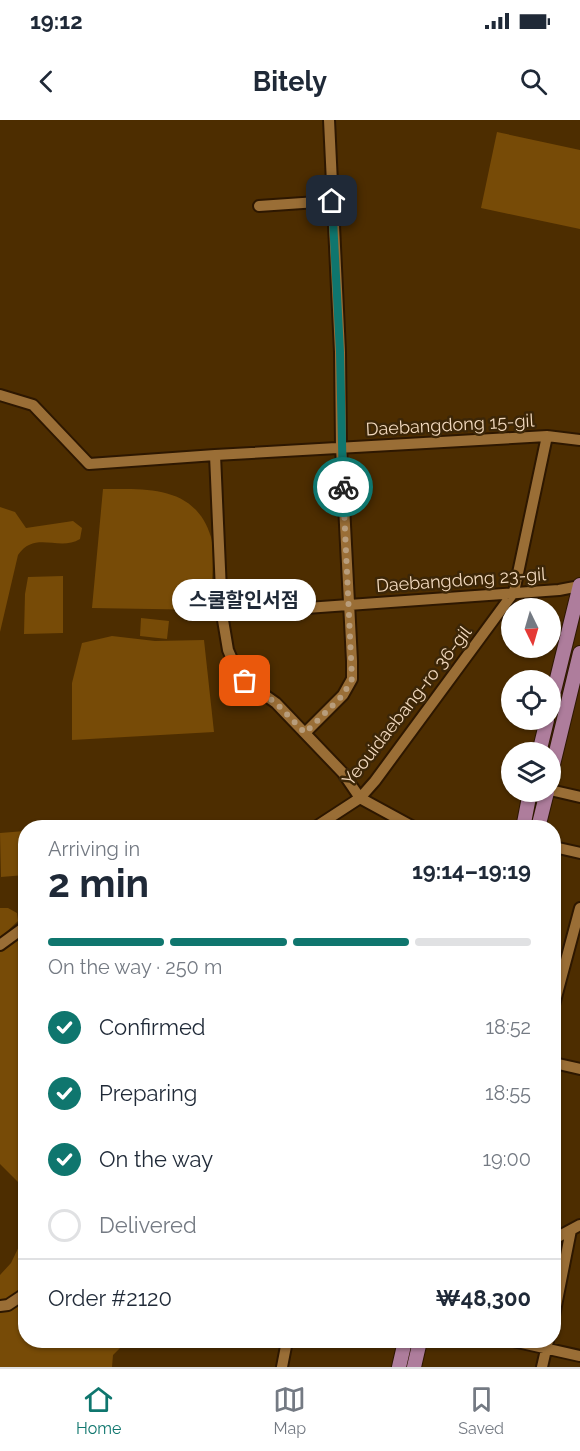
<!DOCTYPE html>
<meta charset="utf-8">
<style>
:root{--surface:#fff;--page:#f6f6f7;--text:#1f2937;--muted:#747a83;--line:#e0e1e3;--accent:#0f766e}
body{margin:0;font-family:Raleway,"Noto Sans KR",sans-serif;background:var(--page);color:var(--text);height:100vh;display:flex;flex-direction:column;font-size:22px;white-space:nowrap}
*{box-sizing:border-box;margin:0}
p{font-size:20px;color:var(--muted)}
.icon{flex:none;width:33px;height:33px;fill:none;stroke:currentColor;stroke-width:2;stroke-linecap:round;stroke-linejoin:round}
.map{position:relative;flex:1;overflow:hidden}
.sheet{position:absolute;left:18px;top:700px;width:543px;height:528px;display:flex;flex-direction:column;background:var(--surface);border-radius:24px;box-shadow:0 2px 4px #0004}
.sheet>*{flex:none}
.needle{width:39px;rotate:175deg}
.tools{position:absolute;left:501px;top:478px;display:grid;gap:12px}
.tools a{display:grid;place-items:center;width:60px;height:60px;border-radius:50%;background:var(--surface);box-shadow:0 2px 4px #0004;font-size:30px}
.pin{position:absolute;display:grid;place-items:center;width:51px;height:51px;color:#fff;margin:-26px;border-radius:12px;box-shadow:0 3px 9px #0006}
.courier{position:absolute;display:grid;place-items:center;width:60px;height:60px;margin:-30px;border:4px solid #0f766e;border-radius:50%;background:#fff;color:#222;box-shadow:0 2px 8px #0007}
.bubble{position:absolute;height:42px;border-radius:21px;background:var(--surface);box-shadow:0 2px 4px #0004;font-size:20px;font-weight:700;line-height:42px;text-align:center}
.overview em{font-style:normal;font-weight:700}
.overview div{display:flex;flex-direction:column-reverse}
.overview{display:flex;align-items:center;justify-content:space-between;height:102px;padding:0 30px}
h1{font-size:39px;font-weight:700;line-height:45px}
.bar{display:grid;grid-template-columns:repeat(4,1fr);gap:9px 6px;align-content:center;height:72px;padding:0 30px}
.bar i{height:8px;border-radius:4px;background:var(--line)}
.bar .on{background:var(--accent)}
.bar p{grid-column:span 4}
.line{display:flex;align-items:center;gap:15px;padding:0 30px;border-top:2px solid var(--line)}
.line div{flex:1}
ol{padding:0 30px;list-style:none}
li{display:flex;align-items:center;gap:18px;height:66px}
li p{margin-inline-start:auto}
li .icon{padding:6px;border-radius:50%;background:var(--accent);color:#fff;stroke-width:4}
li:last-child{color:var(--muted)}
li i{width:33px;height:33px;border:3px solid var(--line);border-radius:50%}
.status{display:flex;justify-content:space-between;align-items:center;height:42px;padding:0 30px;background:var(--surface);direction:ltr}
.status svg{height:16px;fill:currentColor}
header{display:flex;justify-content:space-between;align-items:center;height:78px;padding:0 30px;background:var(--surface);font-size:27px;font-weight:700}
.menu{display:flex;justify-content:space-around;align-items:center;height:84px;border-top:2px solid var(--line);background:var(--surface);font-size:16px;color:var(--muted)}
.menu a{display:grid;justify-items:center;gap:3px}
.menu .on{color:var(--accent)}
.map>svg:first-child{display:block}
</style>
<div class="status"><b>19:12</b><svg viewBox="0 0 49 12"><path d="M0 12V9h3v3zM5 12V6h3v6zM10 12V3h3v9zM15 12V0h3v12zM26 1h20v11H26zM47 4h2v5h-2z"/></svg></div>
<header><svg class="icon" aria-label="back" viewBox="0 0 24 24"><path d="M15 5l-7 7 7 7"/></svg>Bitely<svg class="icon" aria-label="search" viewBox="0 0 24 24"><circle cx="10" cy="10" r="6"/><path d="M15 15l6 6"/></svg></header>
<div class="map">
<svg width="580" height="1247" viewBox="0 0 580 1247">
<rect width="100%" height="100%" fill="#4d2d00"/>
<path fill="#774b07" d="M 497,12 L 580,30 L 580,109 L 481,88 Z
M 103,369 C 147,369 195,365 211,417 C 215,430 211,474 211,490 L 92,488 Z
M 0,387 L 15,392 L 26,408 L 73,401 L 82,408 L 80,419 C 59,432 35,410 18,435 L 0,512 Z
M 63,456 L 63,513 L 24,514 L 25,474 L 28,457 Z
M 141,498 L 169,501 L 167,519 L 140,516 Z
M 112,516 L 155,521 L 204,520 L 214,612 L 72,620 L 72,563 L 82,523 Z
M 25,711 L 25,755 L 1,757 L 0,713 Z
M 0,788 L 8,788 L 17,793 L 18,801 L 0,818 Z
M 25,810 L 25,1069 L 0,1044 L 0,829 Z
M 25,1114 L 26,1221 L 127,1221 L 113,1235 L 112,1247 L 0,1247 L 0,1155 L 11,1143 Z"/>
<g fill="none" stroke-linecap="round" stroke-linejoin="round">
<g stroke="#2d1700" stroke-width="14">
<path id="minor" d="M 259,86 L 332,81
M 0,275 L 33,285 L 89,344 L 215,335 L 222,494 L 228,530 L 235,546 L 245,561 L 276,583 L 343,653 L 360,678 L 415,708
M 215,335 L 547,316 L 580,320
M 222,494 L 559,470 L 580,466
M 305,613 L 343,575 L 352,559 L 352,541 L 341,327 L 340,232 L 329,0
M 550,670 L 580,677
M 314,708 L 360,678 L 375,661 L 514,472 L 547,316
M 554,727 L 580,733
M 0,825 L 26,806
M 554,885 L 580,788
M 554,943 L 580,949
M 554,1119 L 580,1105
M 0,1186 L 8,1185 L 26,1173
M 554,1196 L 571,1110
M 513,1221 L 580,1236
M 282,1247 L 287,1221
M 542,1247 L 548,1221"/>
</g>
<g stroke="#2d1700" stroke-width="16">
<path id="major" d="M 550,587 L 580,465
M 539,633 L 547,600
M 550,657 L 580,533
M 523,708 L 530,672
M 538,708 L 547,672
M 399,1247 L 405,1221
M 414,1247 L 420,1221"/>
</g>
<use href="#minor" stroke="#9a6e36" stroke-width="10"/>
<use href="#major" stroke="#ae7d9c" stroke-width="14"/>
</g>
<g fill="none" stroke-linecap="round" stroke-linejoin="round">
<path stroke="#b89d7c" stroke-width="6" stroke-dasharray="0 10.8" d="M 245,561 L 276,583 L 305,613 L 343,575 L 352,559 L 343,367"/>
<path stroke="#0f766e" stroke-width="8" d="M 332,81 L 340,232 L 343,367"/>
</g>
<g text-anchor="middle" stroke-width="5" stroke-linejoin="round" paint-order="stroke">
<g font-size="18" fill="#f2d9be" stroke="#3c2607">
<text transform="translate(450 305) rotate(-3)" y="6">Daebangdong 15-gil</text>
<text transform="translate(461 460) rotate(-4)" y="6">Daebangdong 23-gil</text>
<text transform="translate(407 586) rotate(-52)" y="6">Yeouidaebang-ro 36-gil</text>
</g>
</g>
</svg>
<div class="tools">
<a><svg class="needle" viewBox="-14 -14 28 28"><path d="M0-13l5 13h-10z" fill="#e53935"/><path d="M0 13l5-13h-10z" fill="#747a83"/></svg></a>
<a><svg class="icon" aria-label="locate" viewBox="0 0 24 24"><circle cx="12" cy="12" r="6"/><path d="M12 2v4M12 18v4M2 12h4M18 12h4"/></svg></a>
<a><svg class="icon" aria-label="layers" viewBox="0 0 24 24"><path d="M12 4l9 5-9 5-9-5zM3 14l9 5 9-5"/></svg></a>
</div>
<div class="pin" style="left:245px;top:561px;background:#ea580c"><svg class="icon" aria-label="bag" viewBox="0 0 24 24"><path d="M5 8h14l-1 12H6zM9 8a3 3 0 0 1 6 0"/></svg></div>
<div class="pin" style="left:332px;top:81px;background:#1f2937"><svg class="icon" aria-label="home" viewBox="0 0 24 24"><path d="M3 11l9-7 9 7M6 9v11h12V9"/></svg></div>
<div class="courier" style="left:343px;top:367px"><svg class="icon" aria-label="bike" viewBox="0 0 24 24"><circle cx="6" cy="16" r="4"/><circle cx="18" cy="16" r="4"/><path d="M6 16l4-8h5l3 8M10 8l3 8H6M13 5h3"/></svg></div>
<div class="bubble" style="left:172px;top:459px;width:144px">스쿨할인서점</div>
<section class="sheet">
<div class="overview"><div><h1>2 min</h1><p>Arriving in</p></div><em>19:14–19:19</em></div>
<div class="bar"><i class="on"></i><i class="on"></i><i class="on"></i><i></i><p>On the way · 250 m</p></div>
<ol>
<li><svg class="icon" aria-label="check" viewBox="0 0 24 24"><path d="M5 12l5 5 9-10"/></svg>Confirmed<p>18:52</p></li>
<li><svg class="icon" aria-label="check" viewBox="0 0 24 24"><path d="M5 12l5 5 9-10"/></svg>Preparing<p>18:55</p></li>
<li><svg class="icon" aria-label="check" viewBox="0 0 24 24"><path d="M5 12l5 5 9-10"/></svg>On the way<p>19:00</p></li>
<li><i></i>Delivered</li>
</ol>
<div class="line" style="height:78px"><div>Order #2120</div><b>₩48,300</b></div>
</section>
</div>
<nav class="menu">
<a class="on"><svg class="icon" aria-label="home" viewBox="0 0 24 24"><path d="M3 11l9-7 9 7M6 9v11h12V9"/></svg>Home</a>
<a><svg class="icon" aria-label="map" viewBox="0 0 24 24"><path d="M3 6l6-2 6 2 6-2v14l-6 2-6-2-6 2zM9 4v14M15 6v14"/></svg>Map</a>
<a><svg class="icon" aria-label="saved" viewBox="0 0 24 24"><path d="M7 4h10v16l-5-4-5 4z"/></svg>Saved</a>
</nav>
